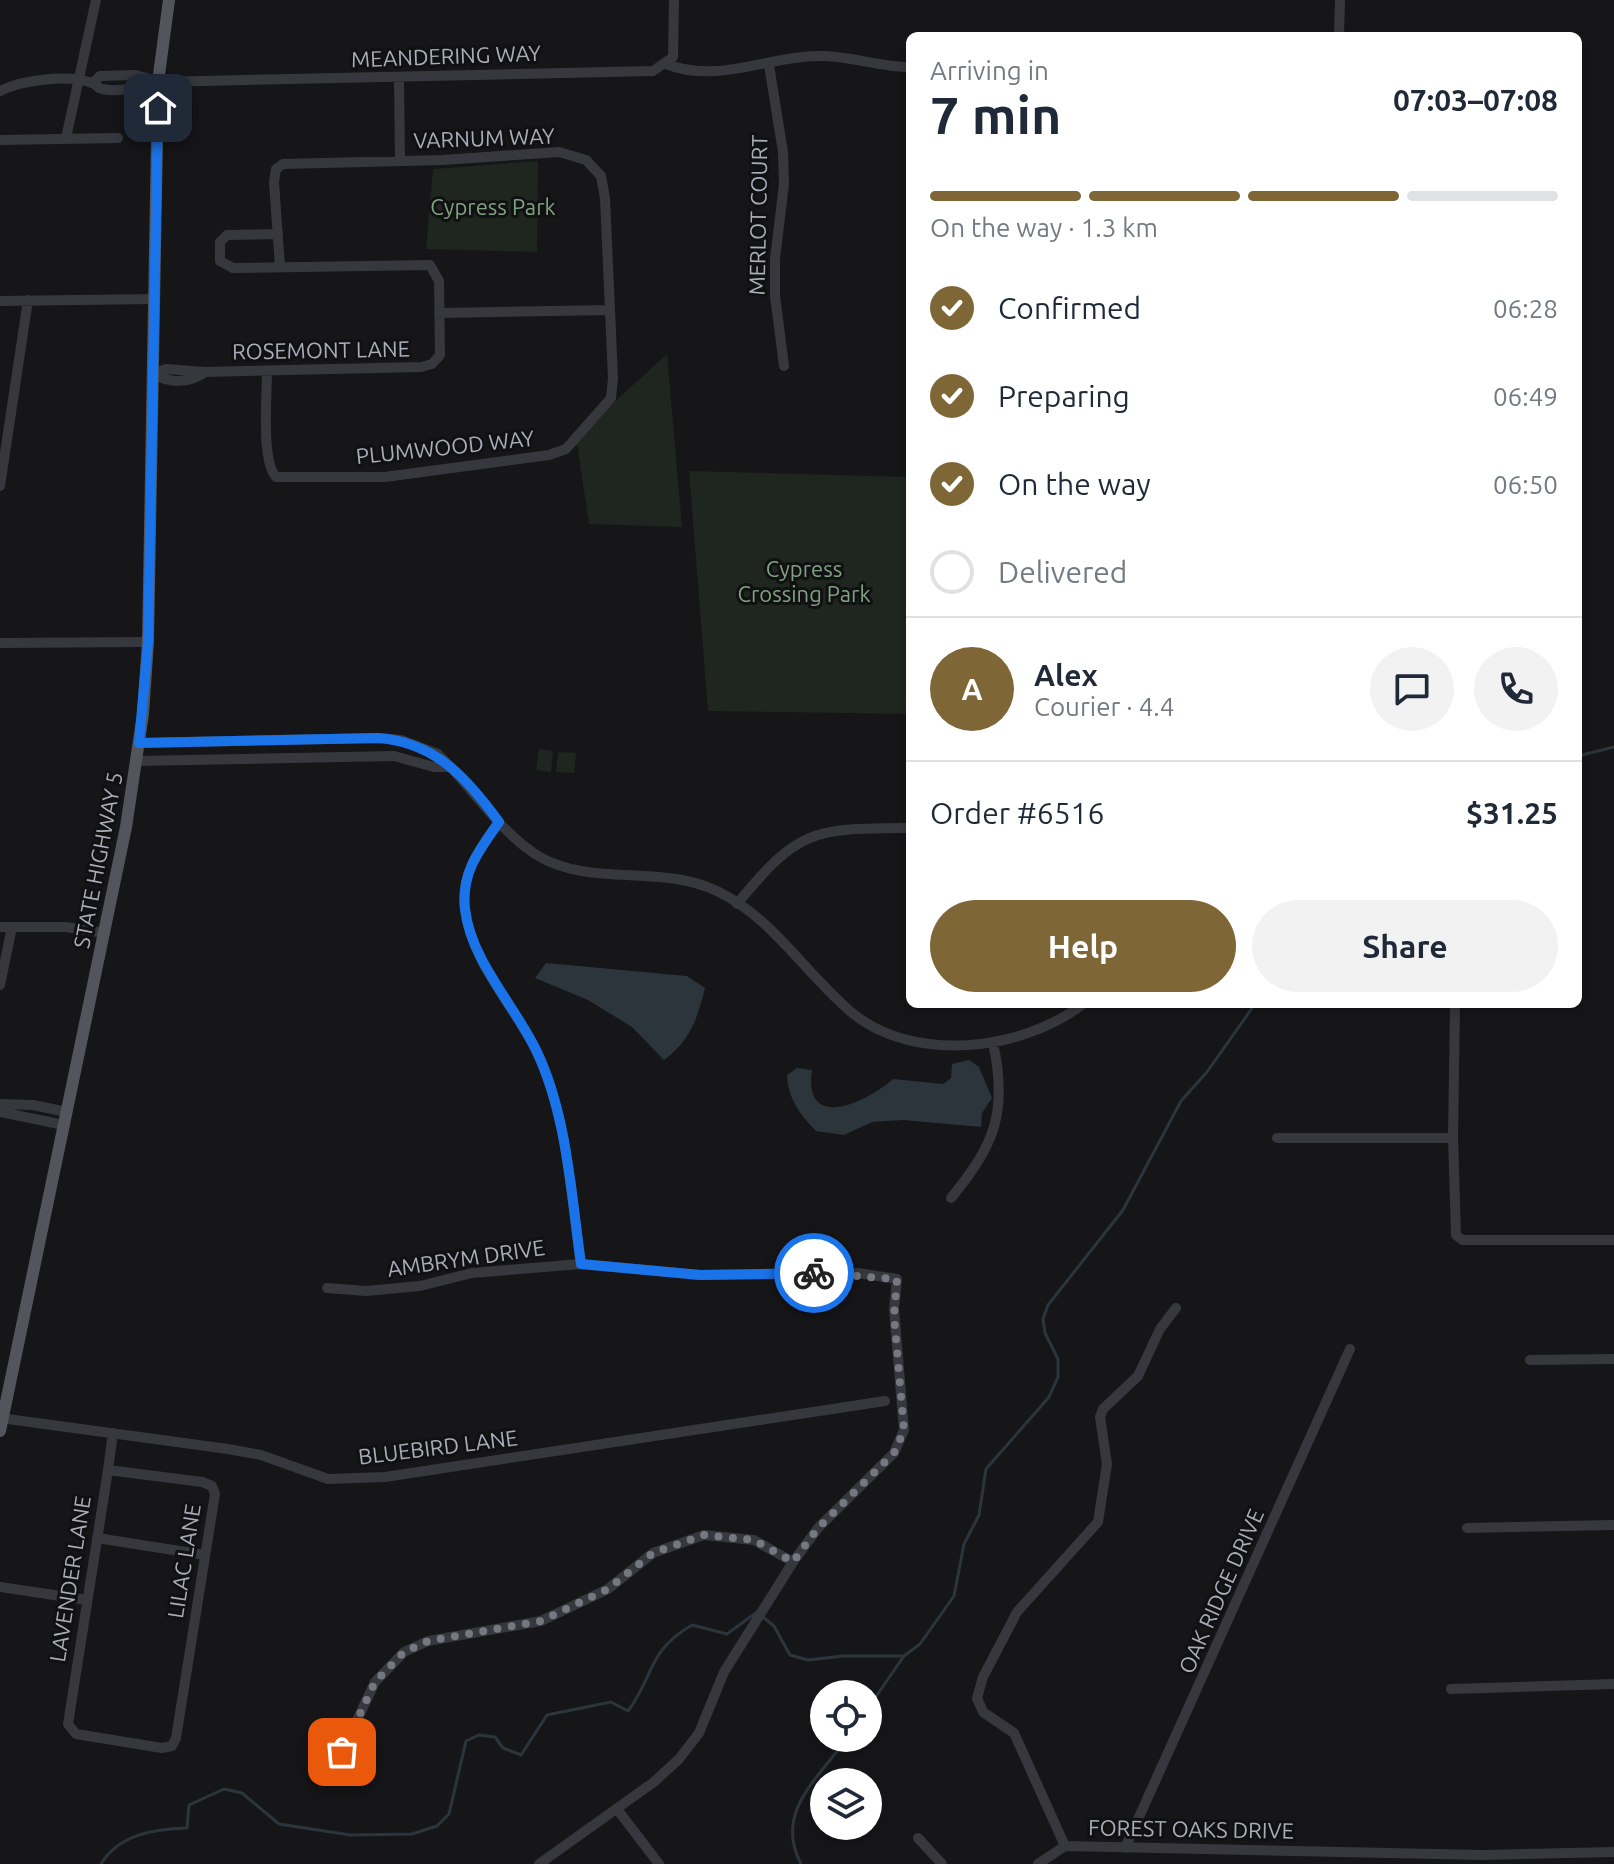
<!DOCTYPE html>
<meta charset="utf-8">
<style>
:root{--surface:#fff;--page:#f2f2f3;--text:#1f2937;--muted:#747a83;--line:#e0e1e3;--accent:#7e6636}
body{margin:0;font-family:Ubuntu,sans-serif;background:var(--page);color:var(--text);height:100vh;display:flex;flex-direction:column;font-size:30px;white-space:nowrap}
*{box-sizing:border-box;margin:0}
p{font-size:26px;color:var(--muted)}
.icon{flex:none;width:44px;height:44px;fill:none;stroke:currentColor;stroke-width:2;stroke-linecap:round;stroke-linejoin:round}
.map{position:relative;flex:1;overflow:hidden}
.drawer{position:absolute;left:906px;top:32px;width:676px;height:976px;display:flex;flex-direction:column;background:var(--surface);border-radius:12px;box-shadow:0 4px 12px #0003}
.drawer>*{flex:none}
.controls{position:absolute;left:810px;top:1680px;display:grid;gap:16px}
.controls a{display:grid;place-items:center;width:72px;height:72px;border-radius:50%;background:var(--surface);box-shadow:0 4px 12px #0003;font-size:40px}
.pin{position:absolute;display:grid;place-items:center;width:68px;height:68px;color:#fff;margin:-34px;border-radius:16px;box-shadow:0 4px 12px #0006}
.courier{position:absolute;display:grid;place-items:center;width:80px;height:80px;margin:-40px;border:6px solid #1a73e8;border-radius:50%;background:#fff;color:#222;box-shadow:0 2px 10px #0007}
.summary em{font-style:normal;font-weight:700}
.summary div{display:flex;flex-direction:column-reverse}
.summary{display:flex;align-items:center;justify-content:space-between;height:136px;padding:0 24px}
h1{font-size:52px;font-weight:700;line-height:60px}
.bar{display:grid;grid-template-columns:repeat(4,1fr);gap:12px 8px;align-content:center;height:96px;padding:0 24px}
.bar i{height:10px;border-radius:6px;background:var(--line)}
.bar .active{background:var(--accent)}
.bar p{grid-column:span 4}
.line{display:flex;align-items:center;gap:20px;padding:0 24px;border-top:2px solid var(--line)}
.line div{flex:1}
.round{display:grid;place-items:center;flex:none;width:84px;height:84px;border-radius:42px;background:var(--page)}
ol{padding:0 24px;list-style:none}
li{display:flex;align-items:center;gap:24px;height:88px}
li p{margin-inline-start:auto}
li .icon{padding:8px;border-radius:50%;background:var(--accent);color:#fff;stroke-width:4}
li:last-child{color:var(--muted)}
li i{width:44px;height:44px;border:4px solid var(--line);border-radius:50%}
.action{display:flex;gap:16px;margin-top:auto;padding:16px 24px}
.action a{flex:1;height:92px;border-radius:48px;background:var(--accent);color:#fff;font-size:32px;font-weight:700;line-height:92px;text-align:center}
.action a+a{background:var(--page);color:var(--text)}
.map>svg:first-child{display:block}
</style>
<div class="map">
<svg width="1614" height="1864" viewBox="0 0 1614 1864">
<rect width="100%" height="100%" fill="#161618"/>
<path fill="#1e261f" d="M 538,161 L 537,252 L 426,249 L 433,169 Z
M 667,354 L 682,527 L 589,524 L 576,437 Z
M 689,471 L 910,477 L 910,714 L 708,711 Z
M 539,749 L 553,751 L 551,772 L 536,770 Z
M 558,752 L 576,753 L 574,773 L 556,772 Z"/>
<path fill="#2c353c" d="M 546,963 L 687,976 L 705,988 C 697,1019 691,1040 664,1060 L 632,1027 L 588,1000 L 535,978 Z
M 969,1060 L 979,1067 L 992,1098 L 982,1113 L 981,1127 L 903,1120 L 872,1122 L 844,1135 L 816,1131 C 800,1114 788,1099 787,1075 L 797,1068 L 812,1070 C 803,1133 867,1102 893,1079 L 943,1084 L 951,1078 L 952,1064 Z"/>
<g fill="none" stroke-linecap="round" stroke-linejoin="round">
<path stroke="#2c353c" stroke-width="3" d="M 1578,756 L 1614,747
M 763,1617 L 774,1626 L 790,1655 L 808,1660 L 843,1656 L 904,1656 L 920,1644 L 954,1596 L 964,1544 L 979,1515 L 986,1469 L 1049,1397 L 1058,1377 L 1058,1359 L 1045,1333 L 1043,1319 L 1048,1305 L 1123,1210 L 1181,1101 L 1207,1072 L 1255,1004
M 868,1708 L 904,1656
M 101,1864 C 119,1834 155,1829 187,1828 L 189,1805 L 224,1789 L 242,1793 L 279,1824 L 350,1835 L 412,1834 L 437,1826 L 449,1814 L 466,1741 L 479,1735 L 495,1737 L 503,1748 L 521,1755 L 547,1715 L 611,1702 L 628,1711 C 654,1677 647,1651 692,1625 L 727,1634 L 757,1612
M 801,1864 C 773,1812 820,1777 847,1738"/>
<path stroke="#37383d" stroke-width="10" d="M 1339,36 L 1340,0
M 666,64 C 719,85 772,54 824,56 C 854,57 881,67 910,67
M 769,65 L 783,152 L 784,184 L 775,259 L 775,296 L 784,366
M 399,79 L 400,161
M 93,83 L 100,76 L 136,75 L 157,81
M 0,91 C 22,80 68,74 92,83 C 101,86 94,87 102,89 C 120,93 142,87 158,82 L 653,71 L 673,57 L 674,0
M 66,138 L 96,0
M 0,140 L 118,138
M 0,301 L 154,299
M 439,313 L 610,310
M 267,371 C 267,395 261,461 276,477 L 385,477 L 549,455 L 566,449 L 611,398 L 613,378 L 605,198 L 601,176 L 586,160 L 559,152 L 443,160 L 283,164 L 276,169 L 274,182 L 280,267
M 153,374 L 166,369 L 205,372 L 421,367 L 432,364 L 440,355 L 439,281 L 430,265 L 233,268 L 220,261 L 220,242 L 227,235 L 278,234
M 153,374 C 170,383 189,384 205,372
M 0,486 L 28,300
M 0,643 L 148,642
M 139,743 L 378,738 L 401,740 L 438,754 C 470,785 503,836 540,857 C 593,887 661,864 717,891 C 772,917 805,973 851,1012 C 913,1064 1022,1051 1083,1004
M 136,761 L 394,756 L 434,767 L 451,767
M 499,822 C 480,850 460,873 465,909 C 471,961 513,1005 536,1050 C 567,1114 571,1194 581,1264
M 737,904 C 800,827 813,829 910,828
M 0,927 L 66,927 L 105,933
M 0,985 L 12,927
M 1455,1004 L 1453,1138 L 1456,1235 L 1462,1240 L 1614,1240
M 0,1104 L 33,1105 L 67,1112
M 0,1112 L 64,1125
M 1277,1138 L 1453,1138
M 951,1198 C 995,1145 1008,1111 993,1043
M 327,1288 L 366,1291 L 420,1286 L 472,1273 L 581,1264 L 700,1275 L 858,1273 L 897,1279 L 894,1309 L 904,1430 L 894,1453 L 818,1528 L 793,1562 L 724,1672 L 699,1733 L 679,1759 L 654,1782 L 539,1864
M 1176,1308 L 1160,1329 L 1138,1376 L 1103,1409 L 1100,1417 L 1107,1464 L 1098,1522 L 1017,1612 L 983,1677 L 977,1698 L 983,1712 L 1014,1733 L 1065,1846 L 1483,1855 L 1614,1852
M 1530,1360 L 1614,1359
M 0,1418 L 228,1449 L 261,1455 L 328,1479 L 385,1477 L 885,1401
M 108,1470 L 202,1482 L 212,1486 L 215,1494 L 176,1738 L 172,1746 L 162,1748 L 76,1734 L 68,1724 L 108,1470 L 113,1433
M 1467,1528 L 1614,1525
M 97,1538 L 205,1555
M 0,1587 L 87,1600
M 1451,1689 L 1614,1684
M 342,1752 L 375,1682 L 404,1652 L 428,1641 L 541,1621 L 608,1589 L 653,1553 L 704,1535 L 754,1540 L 793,1562
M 617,1809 L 659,1864
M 918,1838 L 942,1864
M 1125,1848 L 1350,1349
M 1038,1864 L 1065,1846"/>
<path stroke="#53555c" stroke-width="12" d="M 0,1431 L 126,827 L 143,714 L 148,642 L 158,82 L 169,0"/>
</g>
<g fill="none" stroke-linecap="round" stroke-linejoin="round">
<path stroke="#757880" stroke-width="8" stroke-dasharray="0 14.4" d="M 342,1752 L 375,1682 L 404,1652 L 428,1641 L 541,1621 L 608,1589 L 653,1553 L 704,1535 L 754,1540 L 793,1562 L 818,1528 L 894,1453 L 904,1430 L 894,1316 L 897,1279 L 814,1273"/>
<path stroke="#1a73e8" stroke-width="10" d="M 158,108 L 148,642 L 139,743 L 378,738 C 435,742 467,778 499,822 C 479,850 461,873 465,909 C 471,961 514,1004 536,1050 C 567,1114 571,1194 581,1264 L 700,1275 L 814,1273"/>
</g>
<g text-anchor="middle" stroke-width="6" stroke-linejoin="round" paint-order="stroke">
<g font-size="22" fill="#a8adb8" stroke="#111113">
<text transform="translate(446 56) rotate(-2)" y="8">MEANDERING WAY</text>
<text transform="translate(484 138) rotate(-2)" y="8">VARNUM WAY</text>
<text transform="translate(758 215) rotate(-89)" y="8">MERLOT COURT</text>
<text transform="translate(321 350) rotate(-1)" y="8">ROSEMONT LANE</text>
<text transform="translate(445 447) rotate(-6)" y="8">PLUMWOOD WAY</text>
<text transform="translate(98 860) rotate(-79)" y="8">STATE HIGHWAY 5</text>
<text transform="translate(466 1258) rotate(-8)" y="8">AMBRYM DRIVE</text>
<text transform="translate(438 1447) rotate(-7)" y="8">BLUEBIRD LANE</text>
<text transform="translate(184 1561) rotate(-81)" y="8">LILAC LANE</text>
<text transform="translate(70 1579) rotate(-81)" y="8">LAVENDER LANE</text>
<text transform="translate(1221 1591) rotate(-66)" y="8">OAK RIDGE DRIVE</text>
<text transform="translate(1191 1829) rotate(1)" y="8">FOREST OAKS DRIVE</text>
</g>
<g font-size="22" fill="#7fa381" stroke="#111113">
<text x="493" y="215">Cypress Park</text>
<text x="804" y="577">Cypress<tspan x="804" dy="25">Crossing Park</tspan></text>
</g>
</g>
</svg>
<div class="controls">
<a><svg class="icon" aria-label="locate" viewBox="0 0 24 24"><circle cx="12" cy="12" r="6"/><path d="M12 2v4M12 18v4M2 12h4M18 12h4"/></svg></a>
<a><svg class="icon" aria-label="layers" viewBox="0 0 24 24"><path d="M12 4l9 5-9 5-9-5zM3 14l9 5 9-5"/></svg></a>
</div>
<div class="pin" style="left:342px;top:1752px;background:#ea580c"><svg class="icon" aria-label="bag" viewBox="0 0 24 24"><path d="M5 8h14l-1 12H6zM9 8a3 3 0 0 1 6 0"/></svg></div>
<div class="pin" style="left:158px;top:108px;background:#1f2937"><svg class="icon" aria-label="home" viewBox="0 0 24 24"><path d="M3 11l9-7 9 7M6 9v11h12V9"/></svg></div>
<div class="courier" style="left:814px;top:1273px"><svg class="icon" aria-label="bike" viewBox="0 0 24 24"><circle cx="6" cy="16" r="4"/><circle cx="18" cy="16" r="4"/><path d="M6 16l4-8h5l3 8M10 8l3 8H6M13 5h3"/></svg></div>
<section class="drawer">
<div class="summary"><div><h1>7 min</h1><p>Arriving in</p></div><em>07:03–07:08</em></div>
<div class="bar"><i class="active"></i><i class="active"></i><i class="active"></i><i></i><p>On the way · 1.3 km</p></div>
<ol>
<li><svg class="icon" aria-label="check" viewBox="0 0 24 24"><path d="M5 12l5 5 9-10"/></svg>Confirmed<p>06:28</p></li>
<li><svg class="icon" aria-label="check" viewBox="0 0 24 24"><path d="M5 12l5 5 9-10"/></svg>Preparing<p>06:49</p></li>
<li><svg class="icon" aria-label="check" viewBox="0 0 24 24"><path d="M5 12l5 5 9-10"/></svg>On the way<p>06:50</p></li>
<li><i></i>Delivered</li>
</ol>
<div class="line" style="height:144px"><b class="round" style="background:var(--accent);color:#fff">A</b><div><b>Alex</b><p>Courier · 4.4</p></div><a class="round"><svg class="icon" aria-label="chat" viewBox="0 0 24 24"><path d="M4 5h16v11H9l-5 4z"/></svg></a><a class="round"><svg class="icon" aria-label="phone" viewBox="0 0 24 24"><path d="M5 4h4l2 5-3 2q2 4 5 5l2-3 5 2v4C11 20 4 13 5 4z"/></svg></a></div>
<div class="line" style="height:104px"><div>Order #6516</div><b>$31.25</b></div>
<div class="action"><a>Help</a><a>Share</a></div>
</section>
</div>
